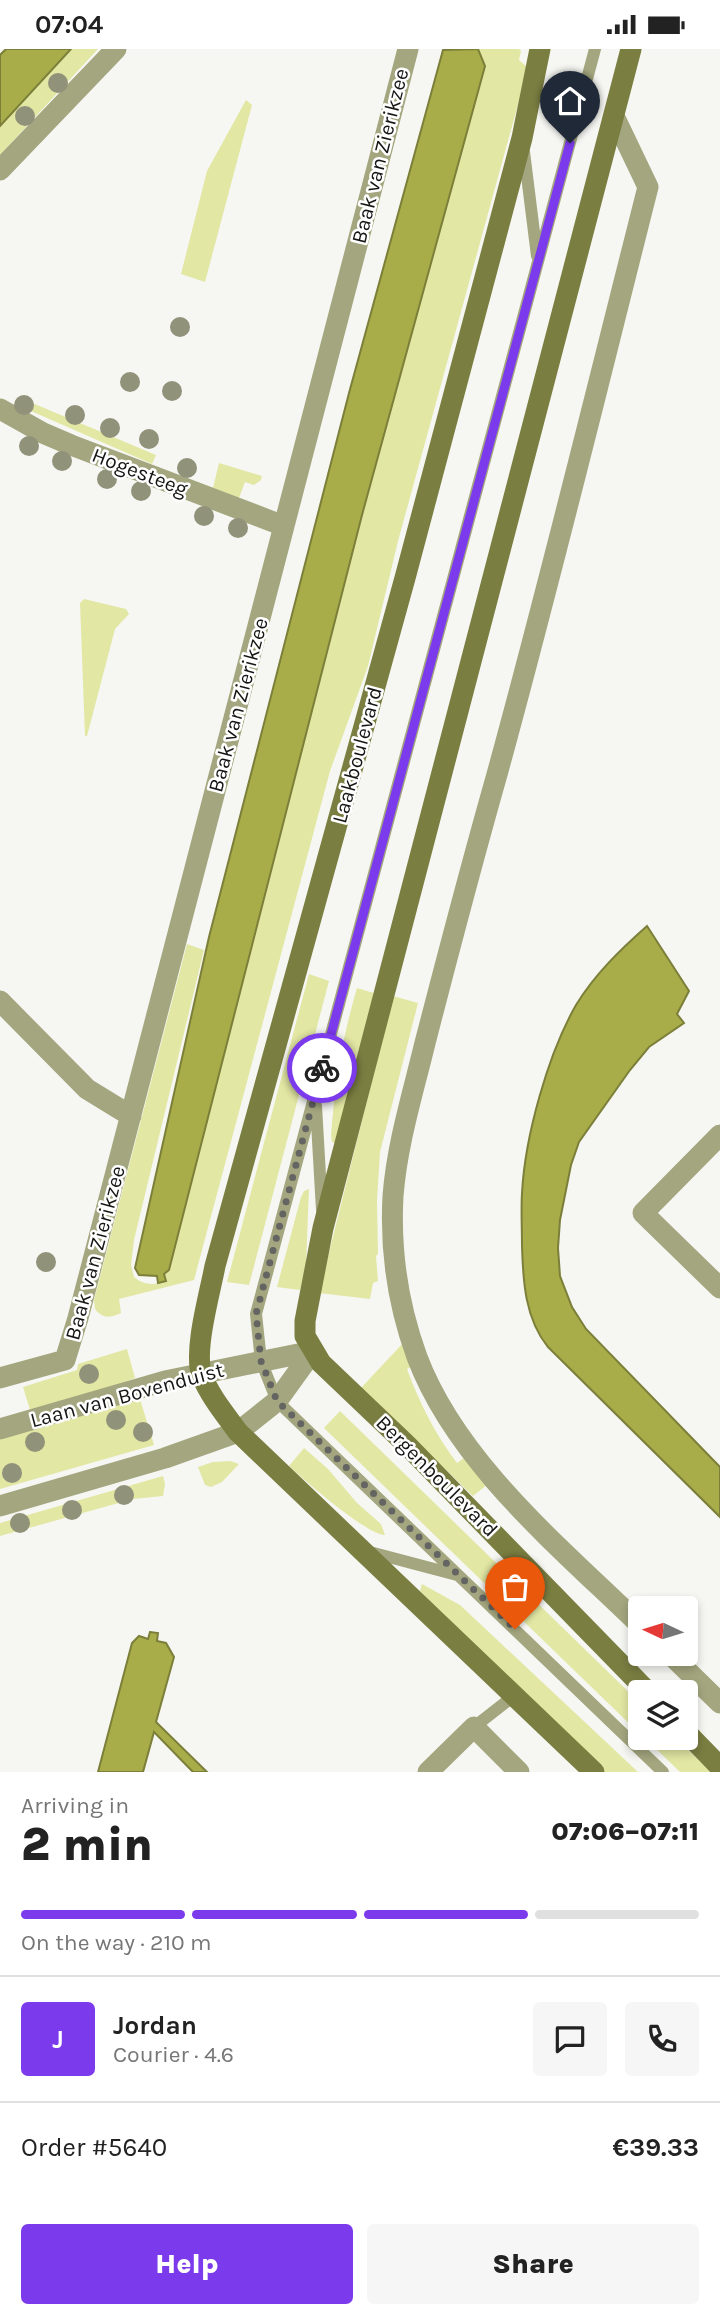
<!DOCTYPE html>
<meta charset="utf-8">
<style>
:root{--surface:#fff;--page:#f6f6f6;--text:#222;--muted:#767676;--line:#e0e0e0;--accent:#7c3aed}
body{margin:0;font-family:Karla,sans-serif;background:var(--page);color:var(--text);height:100vh;display:flex;flex-direction:column;font-size:26px;white-space:nowrap}
*{box-sizing:border-box;margin:0}
p{font-size:23px;color:var(--muted)}
.icon{flex:none;width:38px;height:38px;fill:none;stroke:currentColor;stroke-width:2;stroke-linecap:round;stroke-linejoin:round}
.map{position:relative;height:1723px;overflow:hidden}
.side{display:flex;flex-direction:column;background:var(--surface);flex:1}
.side>*{flex:none}
.needle{width:46px;rotate:274deg}
.buttons{position:absolute;left:628px;top:1547px;display:grid;gap:14px}
.buttons a{display:grid;place-items:center;width:70px;height:70px;border-radius:7px;background:var(--surface);box-shadow:0 4px 10px #0003;font-size:35px}
.pin{position:absolute;display:grid;place-items:center;width:60px;height:60px;color:#fff;margin:-72px -30px;border-radius:50% 50% 50% 0;rotate:-45deg;box-shadow:0 0 7px #0007}
.pin .icon{rotate:45deg}
.courier{position:absolute;display:grid;place-items:center;width:70px;height:70px;margin:-35px;border:5px solid #7c3aed;border-radius:50%;background:#fff;color:#222;box-shadow:0 2px 9px #0007}
.overview em{font-style:normal;font-weight:800}
.overview div{display:flex;flex-direction:column-reverse}
.overview{display:flex;align-items:center;justify-content:space-between;height:119px;padding:0 21px}
h1{font-size:46px;font-weight:800;line-height:52px}
.bar{display:grid;grid-template-columns:repeat(4,1fr);gap:10px 7px;align-content:center;height:84px;padding:0 21px}
.bar i{height:9px;border-radius:5px;background:var(--line)}
.bar .current{background:var(--accent)}
.bar p{grid-column:span 4}
.line{display:flex;align-items:center;gap:18px;padding:0 21px;border-top:2px solid var(--line)}
.line div{flex:1}
.round{display:grid;place-items:center;flex:none;width:74px;height:74px;border-radius:7px;background:var(--page)}
.action{display:flex;gap:14px;margin-top:auto;padding:14px 21px}
.action a{flex:1;height:80px;border-radius:7px;background:var(--accent);color:#fff;font-size:28px;font-weight:800;line-height:80px;text-align:center}
.action a+a{background:var(--page);color:var(--text)}
.status{display:flex;justify-content:space-between;align-items:center;height:49px;padding:0 35px;background:var(--surface);direction:ltr}
.status svg{height:19px;fill:currentColor}
.map>svg:first-child{display:block}
</style>
<div class="status"><b>07:04</b><svg viewBox="0 0 49 12"><path d="M0 12V9h3v3zM5 12V6h3v6zM10 12V3h3v9zM15 12V0h3v12zM26 1h20v11H26zM47 4h2v5h-2z"/></svg></div>
<div class="map">
<svg width="720" height="1723" viewBox="0 0 720 1723">
<rect width="100%" height="100%" fill="#f6f7f2"/>
<path fill="#e2e7a3" d="M 71,0 L 98,0 L 0,106 L 0,76 Z
M 478,0 L 519,0 L 521,2 L 519,11 L 528,19 L 398,492 L 368,617 L 330,722 L 194,1231 L 119,1250 L 121,1264 C 110,1269 103,1270 95,1260 L 94,1251 L 187,895 L 204,901 L 134,1191 L 131,1216 L 134,1228 C 145,1237 154,1236 166,1232 L 164,1225 L 169,1221 L 362,466 L 485,17 Z
M 246,51 L 252,56 L 205,233 L 181,225 L 207,122 Z
M 18,348 L 156,406 L 152,415 L 15,355 Z
M 219,414 L 262,427 L 261,431 L 254,436 L 245,433 L 239,449 L 213,439 Z
M 84,550 L 126,560 L 129,565 L 115,580 L 87,687 L 85,687 L 80,554 Z
M 309,925 L 329,932 L 249,1236 L 227,1233 Z
M 357,939 L 377,945 L 337,1095 L 332,1093 L 331,1086 C 335,1034 342,990 357,939 Z
M 393,947 L 418,954 L 380,1103 L 377,1151 L 378,1205 L 376,1207 L 378,1232 L 373,1234 L 370,1250 L 319,1244 Z
M 309,1140 L 306,1216 L 300,1241 L 277,1238 L 301,1148 L 304,1142 Z
M 404,1293 L 415,1316 L 407,1320 C 420,1355 435,1385 457,1414 L 464,1409 L 488,1435 L 473,1447 L 361,1339 Z
M 127,1300 L 135,1329 L 89,1347 L 31,1364 L 23,1338 L 77,1321 L 78,1315 Z
M 140,1350 L 154,1396 L 0,1440 L 0,1389 Z
M 340,1362 L 640,1654 L 640,1685 L 324,1379 Z
M 304,1399 L 328,1420 L 357,1454 L 381,1475 L 385,1486 C 367,1486 304,1431 289,1417 Z
M 230,1412 L 239,1415 L 222,1433 L 211,1438 L 205,1436 L 198,1418 L 213,1413 Z
M 163,1427 L 165,1435 L 163,1447 L 133,1450 L 0,1487 L 0,1474 Z
M 422,1535 L 460,1556 L 638,1723 L 605,1723 L 430,1553 L 420,1542 Z
M 645,1689 L 676,1689 L 711,1723 L 680,1723 Z"/>
<path fill="#a8ad49" stroke="#7c7f39" stroke-width="2" d="M 6,0 L 71,0 L 0,77 L 0,6 Z
M 478,0 L 485,17 L 362,466 L 169,1221 L 164,1225 L 166,1232 L 158,1234 L 157,1227 L 139,1226 L 135,1219 L 209,888 L 349,344 L 443,1 Z
M 647,877 L 689,942 L 677,965 L 684,974 L 649,998 L 630,1021 L 579,1093 L 571,1116 L 560,1171 L 558,1199 L 560,1227 L 572,1258 L 586,1280 L 720,1418 L 720,1468 L 548,1298 C 525,1270 523,1232 522,1197 C 522,1179 521,1161 522,1144 C 525,1087 548,1005 576,956 C 595,925 620,901 647,877 Z
M 150,1583 L 158,1584 L 157,1592 L 166,1594 L 174,1608 L 156,1673 L 207,1723 L 193,1723 L 154,1683 L 143,1723 L 98,1723 L 132,1594 L 139,1587 L 148,1590 Z"/>
<g fill="none" stroke-linecap="round" stroke-linejoin="round">
<path stroke="#a3a67e" stroke-width="12" d="M 595,0 L 256,1265 L 261,1312 L 277,1352 L 663,1723
M 524,103 L 537,207
M 316,1057 L 322,1161
M 366,1502 L 457,1526
M 474,1678 L 515,1646"/>
<path stroke="#a3a67e" stroke-width="21" d="M 614,67 L 648,138 C 598,335 550,533 496,729 C 471,817 448,905 425,994 C 413,1044 397,1095 393,1147 C 390,1202 398,1256 417,1308 C 457,1414 561,1499 640,1576
M 0,121 L 116,0
M 0,360 L 43,384 L 71,396 L 284,477
M 0,952 L 87,1040 L 131,1067
M 720,1086 L 643,1164 L 720,1239
M 0,1329 L 65,1311 L 78,1269 L 408,0
M 0,1380 L 165,1332 L 313,1302
M 0,1457 L 165,1409 L 238,1383 L 277,1352 L 313,1302
M 670,1605 L 720,1654
M 428,1723 L 474,1678 L 519,1723"/>
<path stroke="#7b7e41" stroke-width="21" d="M 540,0 L 522,89 L 405,529 L 215,1217 C 210,1244 193,1302 202,1327 C 210,1347 225,1365 238,1383 L 594,1723
M 631,0 L 323,1179 L 305,1272 L 305,1287 L 321,1314 L 407,1396 L 648,1643
M 686,1683 L 720,1718"/>
</g>
<g fill="#91927a">
<circle cx="58" cy="34" r="10"/>
<circle cx="25" cy="67" r="10"/>
<circle cx="180" cy="278" r="10"/>
<circle cx="130" cy="333" r="10"/>
<circle cx="172" cy="342" r="10"/>
<circle cx="24" cy="356" r="10"/>
<circle cx="75" cy="366" r="10"/>
<circle cx="110" cy="379" r="10"/>
<circle cx="149" cy="390" r="10"/>
<circle cx="29" cy="397" r="10"/>
<circle cx="62" cy="412" r="10"/>
<circle cx="187" cy="419" r="10"/>
<circle cx="107" cy="430" r="10"/>
<circle cx="141" cy="442" r="10"/>
<circle cx="204" cy="467" r="10"/>
<circle cx="238" cy="479" r="10"/>
<circle cx="46" cy="1213" r="10"/>
<circle cx="89" cy="1325" r="10"/>
<circle cx="116" cy="1371" r="10"/>
<circle cx="143" cy="1383" r="10"/>
<circle cx="35" cy="1393" r="10"/>
<circle cx="12" cy="1424" r="10"/>
<circle cx="124" cy="1446" r="10"/>
<circle cx="72" cy="1461" r="10"/>
<circle cx="20" cy="1474" r="10"/>
</g>
<g fill="none" stroke-linecap="round" stroke-linejoin="round">
<path stroke="#646462" stroke-width="7" stroke-dasharray="0 12.6" d="M 322,1019 L 256,1265 L 261,1312 L 277,1352 L 515,1580"/>
<path stroke="#7c3aed" stroke-width="9" d="M 322,1019 L 570,94"/>
</g>
<g text-anchor="middle" stroke-width="5" stroke-linejoin="round" paint-order="stroke">
<g font-size="21" fill="#151514" stroke="#fff">
<text transform="translate(380 107) rotate(-76)" y="7">Baak van Zierikzee</text>
<text transform="translate(140 423) rotate(21)" y="7">Hogesteeg</text>
<text transform="translate(238 656) rotate(-75)" y="7">Baak van Zierikzee</text>
<text transform="translate(357 706) rotate(-75)" y="7">Laakboulevard</text>
<text transform="translate(95 1204) rotate(-75)" y="7">Baak van Zierikzee</text>
<text transform="translate(127 1346) rotate(-15)" y="7">Laan van Bovenduist</text>
<text transform="translate(437 1427) rotate(45)" y="7">Bergenboulevard</text>
</g>
</g>
</svg>
<div class="buttons">
<a><svg class="needle" viewBox="-14 -14 28 28"><path d="M0-13l5 13h-10z" fill="#e53935"/><path d="M0 13l5-13h-10z" fill="#767676"/></svg></a>
<a><svg class="icon" aria-label="layers" viewBox="0 0 24 24"><path d="M12 4l9 5-9 5-9-5zM3 14l9 5 9-5"/></svg></a>
</div>
<div class="pin" style="left:515px;top:1580px;background:#ea580c"><svg class="icon" aria-label="bag" viewBox="0 0 24 24"><path d="M5 8h14l-1 12H6zM9 8a3 3 0 0 1 6 0"/></svg></div>
<div class="pin" style="left:570px;top:94px;background:#1f2937"><svg class="icon" aria-label="home" viewBox="0 0 24 24"><path d="M3 11l9-7 9 7M6 9v11h12V9"/></svg></div>
<div class="courier" style="left:322px;top:1019px"><svg class="icon" aria-label="bike" viewBox="0 0 24 24"><circle cx="6" cy="16" r="4"/><circle cx="18" cy="16" r="4"/><path d="M6 16l4-8h5l3 8M10 8l3 8H6M13 5h3"/></svg></div>
</div>
<section class="side">
<div class="overview"><div><h1>2 min</h1><p>Arriving in</p></div><em>07:06–07:11</em></div>
<div class="bar"><i class="current"></i><i class="current"></i><i class="current"></i><i></i><p>On the way · 210 m</p></div>
<div class="line" style="height:126px"><b class="round" style="background:var(--accent);color:#fff">J</b><div><b>Jordan</b><p>Courier · 4.6</p></div><a class="round"><svg class="icon" aria-label="chat" viewBox="0 0 24 24"><path d="M4 5h16v11H9l-5 4z"/></svg></a><a class="round"><svg class="icon" aria-label="phone" viewBox="0 0 24 24"><path d="M5 4h4l2 5-3 2q2 4 5 5l2-3 5 2v4C11 20 4 13 5 4z"/></svg></a></div>
<div class="line" style="height:91px"><div>Order #5640</div><b>€39.33</b></div>
<div class="action"><a>Help</a><a>Share</a></div>
</section>
